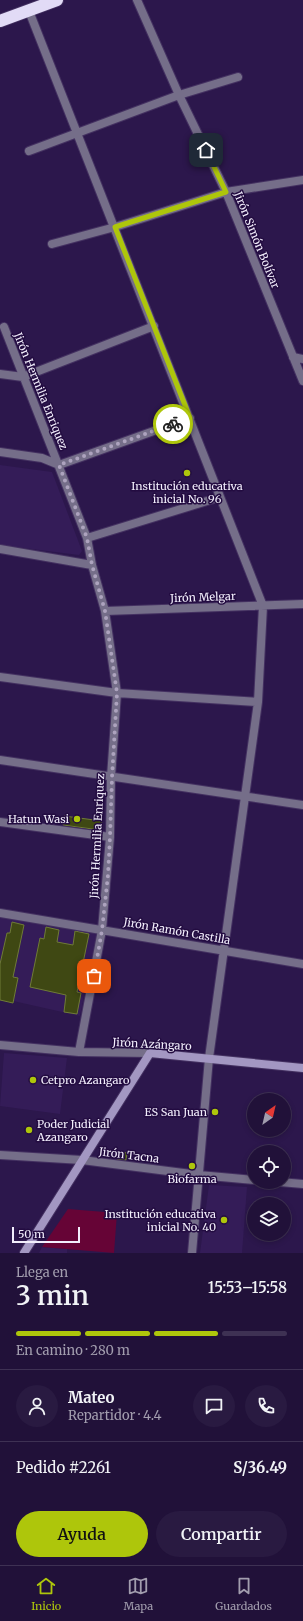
<!DOCTYPE html>
<html lang="es">
<meta charset="utf-8">
<style>
:root{--surface:#211139;--page:#291a41;--text:#f1f3f6;--muted:#a29dae;--line:#3e3153;--accent:#aec60b}
body{margin:0;font-family:Merriweather,serif;background:var(--page);color:var(--text);height:100vh;display:flex;flex-direction:column;font-size:15px;white-space:nowrap}
*{box-sizing:border-box;margin:0}
p{font-size:13px;color:var(--muted)}
.icon{flex:none;width:22px;height:22px;fill:none;stroke:currentColor;stroke-width:2;stroke-linecap:round;stroke-linejoin:round}
.map{position:relative;height:1253px;overflow:hidden}
.side{display:flex;flex-direction:column;background:var(--surface);flex:1}
.side>*{flex:none}
.needle{width:26px;rotate:34deg}
.tools{position:absolute;left:247px;top:1093px;display:grid;gap:8px}
.tools a{display:grid;place-items:center;width:44px;height:44px;border-radius:50%;background:var(--surface);box-shadow:0 2px 6px #0003,0 0 0 1px var(--line);font-size:20px}
.scale{position:absolute;left:12px;bottom:10px;width:68px;box-sizing:border-box;padding-left:4px;border:2px solid #f2eefc;border-top:0;font-size:11px;line-height:14px;white-space:nowrap;color:#f2eefc;-webkit-text-stroke:3px #230c41;paint-order:stroke}
.pin{position:absolute;display:grid;place-items:center;width:34px;height:34px;color:#fff;margin:-17px;border-radius:8px;box-shadow:0 2px 6px #0006}
.courier{position:absolute;display:grid;place-items:center;width:40px;height:40px;margin:-20px;border:3px solid #aec60b;border-radius:50%;background:#fff;color:#222;box-shadow:0 1px 5px #0007}
.overview em{font-style:normal;font-weight:600}
.overview div{display:flex;flex-direction:column-reverse}
.overview{display:flex;align-items:center;justify-content:space-between;height:68px;padding:0 16px}
h1{font-size:26px;font-weight:600;line-height:30px}
.bar{display:grid;grid-template-columns:repeat(4,1fr);gap:6px 4px;align-content:center;height:48px;padding:0 16px}
.bar i{height:5px;border-radius:3px;background:var(--line)}
.bar .current{background:var(--accent)}
.bar p{grid-column:span 4}
.line{display:flex;align-items:center;gap:10px;padding:0 16px;border-top:1px solid var(--line)}
.line div{flex:1}
.round{display:grid;place-items:center;flex:none;width:42px;height:42px;border-radius:21px;background:var(--page)}
.primary-button{display:flex;gap:8px;margin-top:auto;padding:8px 16px}
.primary-button a{flex:1;height:46px;border-radius:24px;background:var(--accent);color:#111;font-size:16px;font-weight:600;line-height:46px;text-align:center}
.primary-button a+a{background:var(--page);color:var(--text)}
.tabs{display:flex;justify-content:space-around;align-items:center;height:56px;border-top:1px solid var(--line);background:var(--surface);font-size:11px;color:var(--muted)}
.tabs a{display:grid;justify-items:center;gap:2px}
.tabs .current{color:var(--accent)}
.map>svg:first-child{display:block}
</style>
<div class="map">
<svg width="303" height="1253" viewBox="0 0 303 1253">
<rect width="100%" height="100%" fill="#2c174c"/>
<path fill="#341c58" d="M 0,465 L 52,472 L 82,551 L 79,555 L 0,545 Z
M 0,917 L 97,932 L 80,1016 L 0,998 Z
M 4,1053 L 67,1058 L 60,1114 L 0,1106 Z
M 209,1185 L 247,1187 L 242,1253 L 200,1253 Z
M 42,1247 L 67,1249 L 67,1253 L 39,1253 Z"/>
<path fill="#660436" d="M 68,1209 L 117,1213 L 114,1253 L 42,1247 Z"/>
<path fill="#3f4813" stroke="#6f7b37" d="M 64,816 L 102,821 L 100,830 L 63,825 Z
M 12,922 L 24,925 L 13,977 L 18,978 L 13,1003 L 0,1000 L 0,964 L 7,933 L 10,933 Z
M 46,927 L 59,930 L 57,942 L 73,945 L 75,931 L 89,934 L 77,992 L 81,993 L 77,1014 L 64,1012 L 66,995 L 30,987 L 40,938 L 44,939 Z
M 120,1152 L 127,1153 L 126,1160 L 117,1159 Z"/>
<g fill="none" stroke-linecap="round" stroke-linejoin="round">
<g stroke="#443161" stroke-width="10">
<path id="street" d="M 137,0 L 179,95 L 226,192 L 303,381
M 29,11 L 263,606 L 258,702 L 209,1058 L 192,1253
M 29,151 L 179,95 L 238,77
M 52,244 L 115,227 L 226,192 L 303,180
M 4,327 L 87,538 L 92,565 L 105,611 L 117,693 L 111,777 L 110,837 L 102,930 L 79,1052
M 293,357 L 303,359
M 0,374 L 23,377 L 154,326
M 0,452 L 42,458 L 59,465 L 190,418
M 87,538 L 220,497
M 0,549 L 92,565
M 105,611 L 303,604
M 0,677 L 117,693 L 258,702
M 0,760 L 303,805
M 0,822 L 110,837
M 0,913 L 303,964
M 0,1045 L 79,1052 L 150,1053
M 0,1155 L 82,1160 L 199,1175 L 254,1180
M 280,1182 L 303,1184"/>
</g>
<g stroke="#443161" stroke-width="10">
<path id="secondary" d="M 24,1253 L 150,1053 L 303,1068"/>
</g>
<g stroke="#443161" stroke-width="14">
<path id="highway" d="M 0,21 L 57,0"/>
</g>
<use href="#street" stroke="#756e89" stroke-width="8"/>
<use href="#secondary" stroke="#a397c2" stroke-width="8"/>
<use href="#highway" stroke="#e2dbf6" stroke-width="12"/>
</g>
<g fill="none" stroke-linecap="round" stroke-linejoin="round">
<path stroke="#ada3be" stroke-width="4" stroke-dasharray="0 7.2" d="M 94,976 L 102,930 L 108,875 L 110,837 L 112,777 L 117,693 L 105,611 L 92,565 L 87,538 L 59,465 L 173,424"/>
<path stroke="#aec60b" stroke-width="5" d="M 173,424 L 190,418 L 115,227 L 226,192 L 206,150"/>
</g>
<g fill="#aec60b" stroke="#230c41" stroke-width="1.5">
<circle cx="187" cy="473" r="4"/>
<circle cx="77" cy="819" r="4"/>
<circle cx="33" cy="1080" r="4"/>
<circle cx="215" cy="1112" r="4"/>
<circle cx="29" cy="1130" r="4"/>
<circle cx="192" cy="1166" r="4"/>
<circle cx="224" cy="1220" r="4"/>
</g>
<g text-anchor="middle" stroke-width="3" stroke-linejoin="round" paint-order="stroke">
<g font-size="11" fill="#f2eefc" stroke="#230c41">
<text transform="translate(257 240) rotate(68)" y="4">Jirón Simón Bolívar</text>
<text transform="translate(41 391) rotate(68)" y="4">Jirón Hermilia Enriquez</text>
<text transform="translate(203 597) rotate(-2)" y="4">Jirón Melgar</text>
<text transform="translate(97 836) rotate(-87)" y="4">Jirón Hermilia Enriquez</text>
<text transform="translate(177 931) rotate(10)" y="4">Jirón Ramón Castilla</text>
<text transform="translate(152 1044) rotate(3)" y="4">Jirón Azángaro</text>
<text transform="translate(129 1155) rotate(7)" y="4">Jirón Tacna</text>
</g>
<g font-size="11" fill="#f2eefc" stroke="#230c41" text-anchor="end">
<text x="187" y="490" text-anchor="middle">Institución educativa<tspan x="187" dy="13">inicial No. 96</tspan></text>
<text x="69" y="823">Hatun Wasi</text>
<text x="41" y="1084" text-anchor="start">Cetpro Azangaro</text>
<text x="207" y="1116">ES San Juan</text>
<text x="37" y="1128" text-anchor="start">Poder Judicial<tspan x="37" dy="13">Azangaro</tspan></text>
<text x="192" y="1183" text-anchor="middle">Biofarma</text>
<text x="216" y="1218">Institución educativa<tspan x="216" dy="13">inicial No. 40</tspan></text>
</g>
</g>
</svg>
<div class="tools">
<a><svg class="needle" viewBox="-14 -14 28 28"><path d="M0-13l5 13h-10z" fill="#e53935"/><path d="M0 13l5-13h-10z" fill="#a29dae"/></svg></a>
<a><svg class="icon" aria-label="locate" viewBox="0 0 24 24"><circle cx="12" cy="12" r="6"/><path d="M12 2v4M12 18v4M2 12h4M18 12h4"/></svg></a>
<a><svg class="icon" aria-label="layers" viewBox="0 0 24 24"><path d="M12 4l9 5-9 5-9-5zM3 14l9 5 9-5"/></svg></a>
</div>
<div class="scale">50 m</div>
<div class="pin" style="left:94px;top:976px;background:#ea580c"><svg class="icon" aria-label="bag" viewBox="0 0 24 24"><path d="M5 8h14l-1 12H6zM9 8a3 3 0 0 1 6 0"/></svg></div>
<div class="pin" style="left:206px;top:150px;background:#1f2937"><svg class="icon" aria-label="home" viewBox="0 0 24 24"><path d="M3 11l9-7 9 7M6 9v11h12V9"/></svg></div>
<div class="courier" style="left:173px;top:424px"><svg class="icon" aria-label="bike" viewBox="0 0 24 24"><circle cx="6" cy="16" r="4"/><circle cx="18" cy="16" r="4"/><path d="M6 16l4-8h5l3 8M10 8l3 8H6M13 5h3"/></svg></div>
</div>
<section class="side">
<div class="overview"><div><h1>3 min</h1><p>Llega en</p></div><em>15:53–15:58</em></div>
<div class="bar"><i class="current"></i><i class="current"></i><i class="current"></i><i></i><p>En camino · 280 m</p></div>
<div class="line" style="height:72px"><a class="round"><svg class="icon" aria-label="person" viewBox="0 0 24 24"><circle cx="12" cy="8" r="4"/><path d="M4 21q1-7 8-7t8 7"/></svg></a><div><b>Mateo</b><p>Repartidor · 4.4</p></div><a class="round"><svg class="icon" aria-label="chat" viewBox="0 0 24 24"><path d="M4 5h16v11H9l-5 4z"/></svg></a><a class="round"><svg class="icon" aria-label="phone" viewBox="0 0 24 24"><path d="M5 4h4l2 5-3 2q2 4 5 5l2-3 5 2v4C11 20 4 13 5 4z"/></svg></a></div>
<div class="line" style="height:52px"><div>Pedido #2261</div><b>S/36.49</b></div>
<div class="primary-button"><a>Ayuda</a><a>Compartir</a></div>
</section>
<nav class="tabs">
<a class="current"><svg class="icon" aria-label="home" viewBox="0 0 24 24"><path d="M3 11l9-7 9 7M6 9v11h12V9"/></svg>Inicio</a>
<a><svg class="icon" aria-label="map" viewBox="0 0 24 24"><path d="M3 6l6-2 6 2 6-2v14l-6 2-6-2-6 2zM9 4v14M15 6v14"/></svg>Mapa</a>
<a><svg class="icon" aria-label="saved" viewBox="0 0 24 24"><path d="M7 4h10v16l-5-4-5 4z"/></svg>Guardados</a>
</nav>
